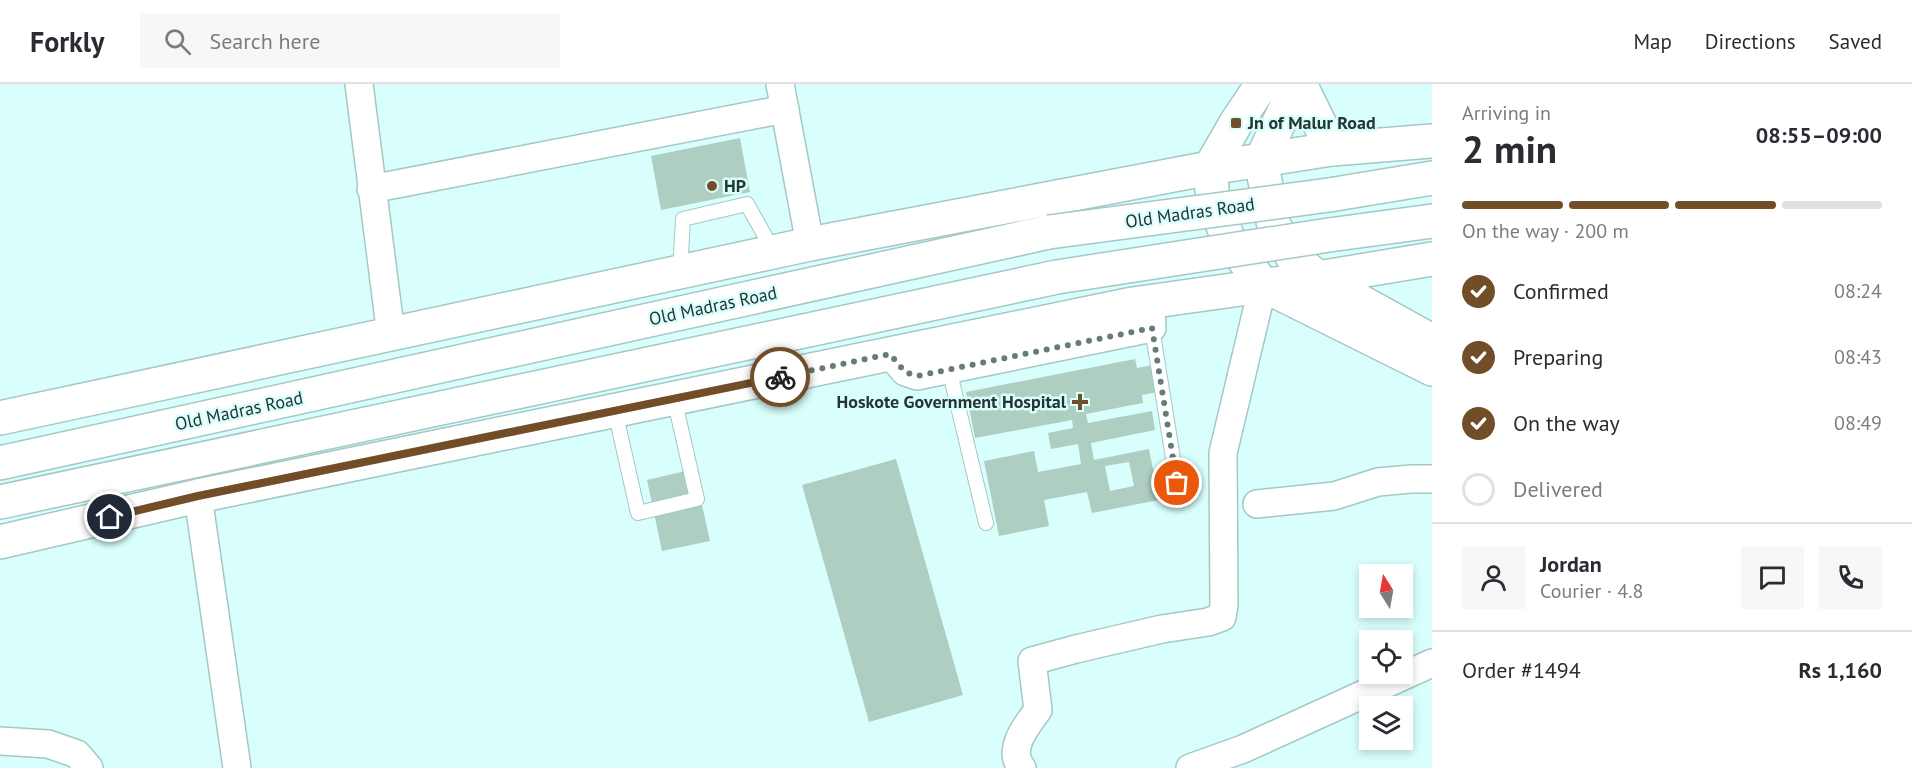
<!DOCTYPE html>
<meta charset="utf-8">
<style>
:root{--surface:#fff;--page:#f7f7f7;--text:#2b2b33;--muted:#7c7c81;--line:#e1e1e2;--accent:#714e27}
body{margin:0;font-family:"PT Sans",sans-serif;background:var(--page);color:var(--text);height:100vh;display:flex;flex-direction:column;font-size:22px;white-space:nowrap}
*{box-sizing:border-box;margin:0}
p{font-size:20px;color:var(--muted)}
.icon{flex:none;width:33px;height:33px;fill:none;stroke:currentColor;stroke-width:2;stroke-linecap:round;stroke-linejoin:round}
.map{position:relative;flex:1;overflow:hidden}
.side{display:flex;flex-direction:column;background:var(--surface);width:480px}
.side>*{flex:none}
.needle{width:39px;rotate:349deg}
.tools{position:absolute;left:1359px;top:480px;display:grid;gap:12px}
.tools a{display:grid;place-items:center;width:54px;height:54px;border-radius:0px;background:var(--surface);box-shadow:0 3px 9px #0003;font-size:30px}
.pin{position:absolute;display:grid;place-items:center;width:51px;height:51px;color:#fff;margin:-26px;border:3px solid #fff;border-radius:50%;box-shadow:0 2px 6px #0007}
.courier{position:absolute;display:grid;place-items:center;width:60px;height:60px;margin:-30px;border:4px solid #714e27;border-radius:50%;background:#fff;color:#222;box-shadow:0 2px 8px #0007}
.summary em{font-style:normal;font-weight:700}
.summary div{display:flex;flex-direction:column-reverse}
.summary{display:flex;align-items:center;justify-content:space-between;height:102px;padding:0 30px}
h1{font-size:39px;font-weight:700;line-height:45px}
.bar{display:grid;grid-template-columns:repeat(4,1fr);gap:9px 6px;align-content:center;height:72px;padding:0 30px}
.bar i{height:8px;border-radius:4px;background:var(--line)}
.bar .selected{background:var(--accent)}
.bar p{grid-column:span 4}
.line{display:flex;align-items:center;gap:15px;padding:0 30px;border-top:2px solid var(--line)}
.line div{flex:1}
.round{display:grid;place-items:center;flex:none;width:63px;height:63px;border-radius:0px;background:var(--page)}
ol{padding:0 30px;list-style:none}
li{display:flex;align-items:center;gap:18px;height:66px}
li p{margin-inline-start:auto}
li .icon{padding:6px;border-radius:50%;background:var(--accent);color:#fff;stroke-width:4}
li:last-child{color:var(--muted)}
li i{width:33px;height:33px;border:3px solid var(--line);border-radius:50%}
header{display:flex;align-items:center;gap:36px;box-sizing:border-box;height:84px;padding:0 30px;background:var(--surface);border-bottom:2px solid var(--line)}
header strong{font-size:28px}
nav{display:flex;gap:33px;margin-inline-start:auto;font-size:21px}
.search{width:420px;height:54px;background:var(--page);display:flex;align-items:center;gap:15px;box-sizing:border-box;padding:0 21px;border-radius:0px;color:var(--muted);font-size:22px}
main{display:flex;flex:1;min-height:0}
.map>svg:first-child{display:block}
</style>
<header>
<strong>Forkly</strong>
<div class="search"><svg class="icon" aria-label="search" viewBox="0 0 24 24"><circle cx="10" cy="10" r="6"/><path d="M15 15l6 6"/></svg>Search here</div>
<nav><a>Map</a><a>Directions</a><a>Saved</a></nav>
</header>
<main>
<div class="map">
<svg width="1432" height="684" viewBox="0 0 1432 684">
<rect width="100%" height="100%" fill="#d9fffd"/>
<path fill="#aecec1" fill-rule="evenodd" d="M 740,54 L 750,108 L 661,126 L 651,72 Z
M 1135,275 L 1137,284 L 1153,281 L 1158,308 L 1142,311 L 1143,319 L 1086,330 L 1088,339 L 1152,327 L 1155,346 L 1091,359 L 1094,376 L 1149,365 L 1159,416 L 1092,429 L 1087,408 L 1044,416 L 1049,442 L 999,452 L 984,377 L 1034,367 L 1038,388 L 1081,380 L 1078,360 L 1051,365 L 1048,349 L 1073,344 L 1072,336 L 975,354 L 966,308 ZM 1129,378 L 1134,402 L 1110,407 L 1105,382 Z
M 896,375 L 963,611 L 869,638 L 802,401 Z
M 694,385 L 710,457 L 662,467 L 647,396 Z"/>
<g fill="none" stroke-linecap="round" stroke-linejoin="round">
<g stroke="#a3c8c6" stroke-width="16">
<path id="service" d="M 680,188 L 683,135 L 747,120 L 774,168
M 1152,244 L 1177,399
M 949,285 L 986,439
M 615,327 L 638,429 L 697,415 L 674,314"/>
</g>
<g stroke="#a3c8c6" stroke-width="30">
<path id="minor" d="M 359,0 L 391,251
M 780,0 L 810,160
M 371,105 L 785,25
M 890,270 L 905,288 L 917,292 L 1152,244 L 1151,217
M 198,412 L 237,684
M 1257,420 L 1334,412 L 1378,398 L 1411,395 L 1432,395
M 0,657 L 48,660 L 77,670 L 89,684
M 1022,684 C 1006,666 1027,641 1038,626 L 1032,577 L 1076,565 L 1162,545 L 1208,538 L 1222,533 L 1224,521 L 1223,369 L 1263,201
M 1190,684 L 1243,665 L 1432,579"/>
</g>
<g stroke="#a3c8c6" stroke-width="36">
<path id="tertiary" d="M 0,334 L 810,160 L 1210,84 L 1332,65 L 1432,57
M 0,458 L 198,412 L 1133,220 L 1318,194 L 1432,175"/>
</g>
<g stroke="#a3c8c6" stroke-width="36">
<path id="primary" d="M 1262,0 L 1236,39 L 1210,84 L 1213,117 L 1228,154 L 1263,201 L 1432,285
M 1297,0 L 1261,77 L 1274,142 L 1292,172 L 1318,194 L 1432,257
M 1300,0 L 1332,65"/>
</g>
<g stroke="#a3c8c6" stroke-width="36">
<path id="trunk" d="M 1329,111 L 1432,94
M 1329,151 L 1432,137
M 0,379 L 1049,148
M 0,418 L 1057,193"/>
</g>
<use href="#service" stroke="#fff" stroke-width="14"/>
<use href="#minor" stroke="#fff" stroke-width="27"/>
<use href="#tertiary" stroke="#fff" stroke-width="33"/>
<use href="#primary" stroke="#fff" stroke-width="33"/>
<use href="#trunk" stroke="#fff" stroke-width="33"/>
<g stroke="#a3c8c6" stroke-width="36" stroke-linecap="butt">
<path id="trunk-bridge" d="M 1049,148 L 1329,111
M 1057,193 L 1329,151"/>
</g>
<use href="#trunk-bridge" stroke="#fff" stroke-width="33"/>
</g>
<g fill="none" stroke-linecap="round" stroke-linejoin="round">
<path stroke="#657c7a" stroke-width="6" stroke-dasharray="0 10.8" d="M 780,293 L 890,270 L 905,288 L 917,292 L 1152,244 L 1177,399"/>
<path stroke="#714e27" stroke-width="8" d="M 110,433 L 198,412 L 780,293"/>
</g>
<g fill="#714e27" stroke="#d9fffd" stroke-width="2">
<rect x="1230" y="33" width="12" height="12" rx="3"/>
<circle cx="712" cy="102" r="6"/>
<path d="M1077 309h6v6h6v6h-6v6h-6v-6h-6v-6h6z"/>
</g>
<g text-anchor="middle" stroke-width="5" stroke-linejoin="round" paint-order="stroke">
<g font-size="18" font-weight="bold" fill="#263534" stroke="#d9fffd" text-anchor="start">
<text x="1248" y="45">Jn of Malur Road</text>
<text x="724" y="108">HP</text>
<text x="1066" y="324" text-anchor="end">Hoskote Government Hospital</text>
</g>
<g font-size="18" fill="#263534" stroke="#d9fffd">
<text transform="translate(1190 129) rotate(-8)" y="6">Old Madras Road</text>
<text transform="translate(713 222) rotate(-12)" y="6">Old Madras Road</text>
<text transform="translate(239 327) rotate(-12)" y="6">Old Madras Road</text>
</g>
</g>
</svg>
<div class="tools">
<a><svg class="needle" viewBox="-14 -14 28 28"><path d="M0-13l5 13h-10z" fill="#e53935"/><path d="M0 13l5-13h-10z" fill="#7c7c81"/></svg></a>
<a><svg class="icon" aria-label="locate" viewBox="0 0 24 24"><circle cx="12" cy="12" r="6"/><path d="M12 2v4M12 18v4M2 12h4M18 12h4"/></svg></a>
<a><svg class="icon" aria-label="layers" viewBox="0 0 24 24"><path d="M12 4l9 5-9 5-9-5zM3 14l9 5 9-5"/></svg></a>
</div>
<div class="pin" style="left:1177px;top:399px;background:#ea580c"><svg class="icon" aria-label="bag" viewBox="0 0 24 24"><path d="M5 8h14l-1 12H6zM9 8a3 3 0 0 1 6 0"/></svg></div>
<div class="pin" style="left:110px;top:433px;background:#1f2937"><svg class="icon" aria-label="home" viewBox="0 0 24 24"><path d="M3 11l9-7 9 7M6 9v11h12V9"/></svg></div>
<div class="courier" style="left:780px;top:293px"><svg class="icon" aria-label="bike" viewBox="0 0 24 24"><circle cx="6" cy="16" r="4"/><circle cx="18" cy="16" r="4"/><path d="M6 16l4-8h5l3 8M10 8l3 8H6M13 5h3"/></svg></div>
</div>
<section class="side">
<div class="summary"><div><h1>2 min</h1><p>Arriving in</p></div><em>08:55–09:00</em></div>
<div class="bar"><i class="selected"></i><i class="selected"></i><i class="selected"></i><i></i><p>On the way · 200 m</p></div>
<ol>
<li><svg class="icon" aria-label="check" viewBox="0 0 24 24"><path d="M5 12l5 5 9-10"/></svg>Confirmed<p>08:24</p></li>
<li><svg class="icon" aria-label="check" viewBox="0 0 24 24"><path d="M5 12l5 5 9-10"/></svg>Preparing<p>08:43</p></li>
<li><svg class="icon" aria-label="check" viewBox="0 0 24 24"><path d="M5 12l5 5 9-10"/></svg>On the way<p>08:49</p></li>
<li><i></i>Delivered</li>
</ol>
<div class="line" style="height:108px"><a class="round"><svg class="icon" aria-label="person" viewBox="0 0 24 24"><circle cx="12" cy="8" r="4"/><path d="M4 21q1-7 8-7t8 7"/></svg></a><div><b>Jordan</b><p>Courier · 4.8</p></div><a class="round"><svg class="icon" aria-label="chat" viewBox="0 0 24 24"><path d="M4 5h16v11H9l-5 4z"/></svg></a><a class="round"><svg class="icon" aria-label="phone" viewBox="0 0 24 24"><path d="M5 4h4l2 5-3 2q2 4 5 5l2-3 5 2v4C11 20 4 13 5 4z"/></svg></a></div>
<div class="line" style="height:78px"><div>Order #1494</div><b>Rs 1,160</b></div>
</section>
</main>
